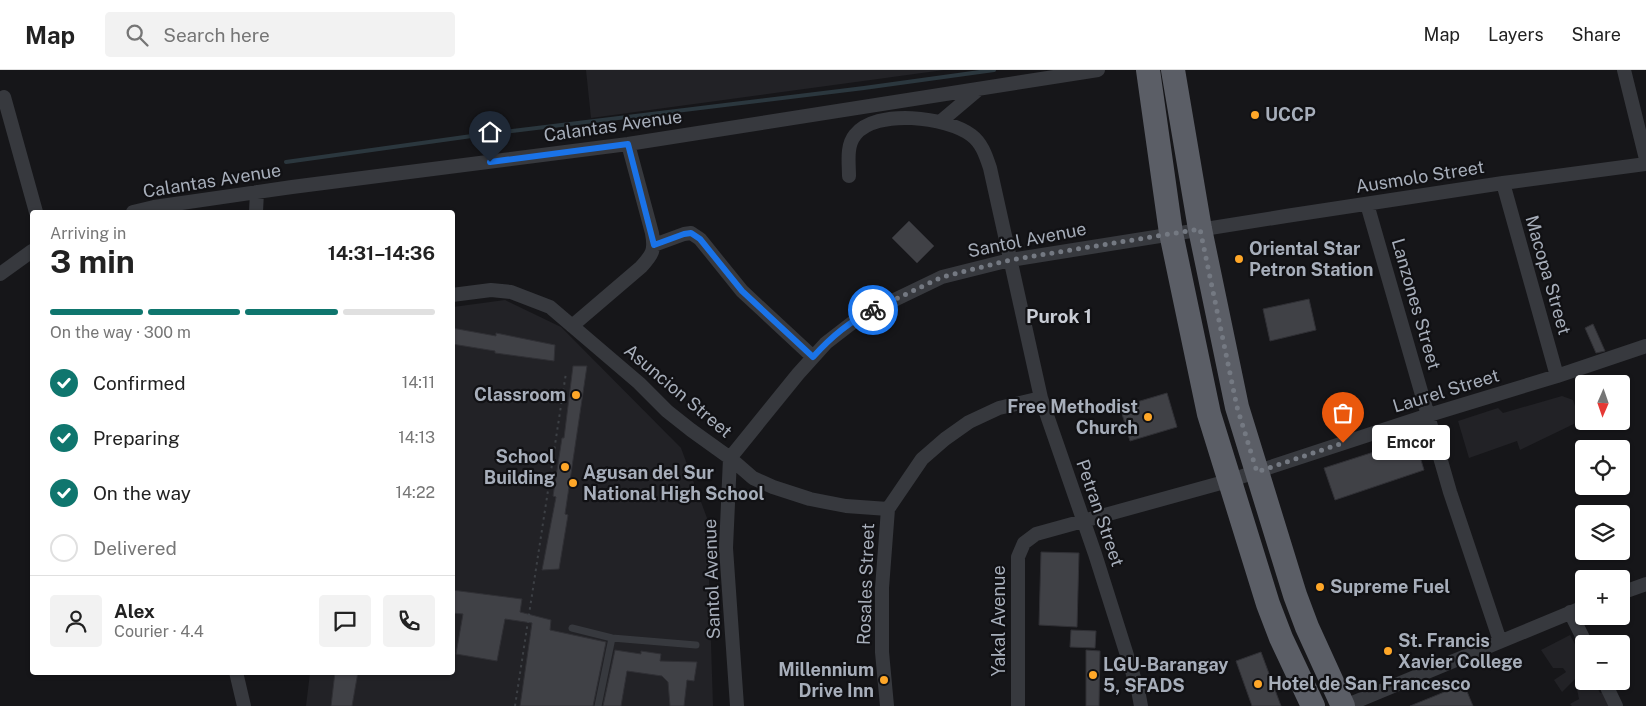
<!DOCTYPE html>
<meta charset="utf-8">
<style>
:root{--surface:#fff;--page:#f2f2f2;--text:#222;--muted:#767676;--line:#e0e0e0;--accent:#0f766e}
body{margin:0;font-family:"Public Sans",sans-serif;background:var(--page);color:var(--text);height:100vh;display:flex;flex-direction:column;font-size:19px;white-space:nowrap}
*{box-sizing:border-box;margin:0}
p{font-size:16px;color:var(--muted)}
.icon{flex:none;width:28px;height:28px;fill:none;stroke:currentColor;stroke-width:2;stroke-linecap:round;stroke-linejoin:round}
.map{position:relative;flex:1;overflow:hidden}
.drawer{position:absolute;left:30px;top:140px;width:425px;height:465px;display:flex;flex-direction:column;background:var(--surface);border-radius:5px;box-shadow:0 1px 4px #0004}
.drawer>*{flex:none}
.needle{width:32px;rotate:182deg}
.controls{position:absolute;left:1575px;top:305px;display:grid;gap:10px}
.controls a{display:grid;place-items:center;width:55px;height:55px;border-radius:5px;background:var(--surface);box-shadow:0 1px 4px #0004;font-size:25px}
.pin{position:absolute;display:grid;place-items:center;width:42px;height:42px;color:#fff;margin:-51px -21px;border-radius:50% 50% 50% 0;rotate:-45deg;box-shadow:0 0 5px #0007}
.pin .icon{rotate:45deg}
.courier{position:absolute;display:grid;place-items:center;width:50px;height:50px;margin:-25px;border:4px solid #1a73e8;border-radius:50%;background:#fff;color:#222;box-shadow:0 1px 6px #0007}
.bubble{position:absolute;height:35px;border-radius:5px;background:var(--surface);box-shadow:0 1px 4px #0004;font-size:16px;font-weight:700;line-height:35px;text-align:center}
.head em{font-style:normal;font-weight:700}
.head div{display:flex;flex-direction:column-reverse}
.head{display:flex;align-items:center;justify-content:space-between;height:85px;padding:0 20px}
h1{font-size:32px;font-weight:700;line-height:38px}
.bar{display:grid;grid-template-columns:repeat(4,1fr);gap:8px 5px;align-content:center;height:60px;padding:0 20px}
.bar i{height:6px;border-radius:4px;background:var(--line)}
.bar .current{background:var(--accent)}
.bar p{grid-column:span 4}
.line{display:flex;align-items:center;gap:12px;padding:0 20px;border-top:1px solid var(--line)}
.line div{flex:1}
.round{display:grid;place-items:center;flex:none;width:52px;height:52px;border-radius:5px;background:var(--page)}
ol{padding:0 20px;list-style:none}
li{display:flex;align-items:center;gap:15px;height:55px}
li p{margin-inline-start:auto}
li .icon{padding:5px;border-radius:50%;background:var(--accent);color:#fff;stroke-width:4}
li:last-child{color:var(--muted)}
li i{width:28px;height:28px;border:2px solid var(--line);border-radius:50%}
header{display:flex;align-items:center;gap:30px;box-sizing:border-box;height:70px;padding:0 25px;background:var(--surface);border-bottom:1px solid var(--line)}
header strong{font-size:24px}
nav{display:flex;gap:28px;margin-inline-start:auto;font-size:18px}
.search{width:350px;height:45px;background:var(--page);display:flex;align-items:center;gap:12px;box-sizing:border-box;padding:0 18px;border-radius:5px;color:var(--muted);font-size:19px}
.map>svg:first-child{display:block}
</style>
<header>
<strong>Map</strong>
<div class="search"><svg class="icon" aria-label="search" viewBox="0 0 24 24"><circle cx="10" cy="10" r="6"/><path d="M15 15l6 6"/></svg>Search here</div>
<nav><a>Map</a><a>Layers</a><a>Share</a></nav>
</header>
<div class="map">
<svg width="1646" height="636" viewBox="0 0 1646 636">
<rect width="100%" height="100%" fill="#161619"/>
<path fill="#222226" d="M 586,0 L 944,0 L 591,48 Z
M 505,230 L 561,257 L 681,378 L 707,448 L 713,636 L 306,636 L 310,603 L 452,602 L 453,237 Z
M 1562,326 L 1573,330 L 1580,351 L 1520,380 L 1517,371 L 1469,388 L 1458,351 L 1498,338 L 1503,343 Z
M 1570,565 L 1584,591 L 1584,611 L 1594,611 L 1600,623 L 1605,621 L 1612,636 L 1572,636 L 1570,634 L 1579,629 L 1575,609 L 1562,622 L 1554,610 L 1566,602 L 1563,598 L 1553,598 L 1541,580 Z"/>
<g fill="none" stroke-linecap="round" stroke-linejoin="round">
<path stroke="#2b373e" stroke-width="4" d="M 286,92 L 479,65 L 864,18 L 994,0"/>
</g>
<path fill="#404146" stroke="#303035" d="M 909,151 L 934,176 L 917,193 L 892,168 Z
M 1309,229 L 1316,260 L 1270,271 L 1263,239 Z
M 1593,254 L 1605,281 L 1596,283 L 1585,258 Z
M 452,258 L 496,266 L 496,263 L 555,275 L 554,291 L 495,283 L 495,281 L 452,274 Z
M 573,296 L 587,296 L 565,444 L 568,445 L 559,499 L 542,500 L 556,427 L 553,426 L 562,368 L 564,368 Z
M 1167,323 L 1177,357 L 1130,371 L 1120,337 Z
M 1391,373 L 1395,384 L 1417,377 L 1424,400 L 1335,430 L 1324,398 L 1377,381 L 1376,378 Z
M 1041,482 L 1079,483 L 1077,557 L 1039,555 Z
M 452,520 L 522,529 L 520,542 L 551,550 L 550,560 L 606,572 L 593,636 L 520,636 L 532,553 L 505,549 L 497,591 L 456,584 L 463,544 L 452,543 Z
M 1071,560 L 1096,561 L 1095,578 L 1070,577 Z
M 615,580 L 641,584 L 641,581 L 661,584 L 660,591 L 697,592 L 694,611 L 687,610 L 684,636 L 670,636 L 668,612 L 662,606 L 627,601 L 621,636 L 603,636 Z
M 1086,580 L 1100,581 L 1099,636 L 1086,636 Z
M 1261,582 L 1281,636 L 1252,636 L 1236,591 Z
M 335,602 L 358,602 L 352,636 L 331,636 Z
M 1464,614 L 1473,636 L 1410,636 Z"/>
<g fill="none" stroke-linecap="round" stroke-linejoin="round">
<path stroke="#3d4045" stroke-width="2" stroke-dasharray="2.5 4" stroke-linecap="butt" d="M 515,636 L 566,303"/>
<path stroke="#37393e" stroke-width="7" d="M 572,558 L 612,568 L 696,575
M 598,636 L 612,568"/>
<path stroke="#37393e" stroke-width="14" d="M 1624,0 L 1646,89
M 4,27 L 36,142
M 940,52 L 979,19
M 849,106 C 849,93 846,76 855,65 C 876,38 947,47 971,65 C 982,73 986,86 990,98 L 1041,328 L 1095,484 L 1138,620 L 1141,636
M 1503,113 L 1557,306
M 1367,134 L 1450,422 L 1500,571
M 133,142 L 154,137 L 292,117 L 628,74 L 1098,0
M 256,142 L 257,122
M 654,175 L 684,164 L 691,163 L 700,169 L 742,221 L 813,287
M 0,204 L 32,181
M 452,225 L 491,220 L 511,222 L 550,237 L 639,313 L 667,341 L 691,360 L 730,388 L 753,408 L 773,417 L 810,429 L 846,436 L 888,439
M 572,256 L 641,197 C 653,184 655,180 652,163 L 628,74
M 1621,523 L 1646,514
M 1570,542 L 1586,574
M 236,602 L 244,636
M 1604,611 L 1616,636
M 737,636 L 726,478 L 730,388 L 798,304 L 826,273 L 861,246 L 942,207 L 1010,190 L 1286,146 L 1503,113 L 1646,94
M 887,636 L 882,582 L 882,518 L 888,439 L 922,389 L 945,369 L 969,352 L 999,338 L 1041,328
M 1018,636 L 1018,487 L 1024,473 L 1036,464 L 1228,411 L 1429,345 L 1557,306 L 1646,276
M 1345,636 L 1584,537"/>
<path stroke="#5b5e66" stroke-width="24" d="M 1148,0 L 1171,163 L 1209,344 L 1268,534 L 1281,568 L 1313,636
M 1173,0 L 1200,159 L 1237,337 L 1295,525 L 1307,557 L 1343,636"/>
</g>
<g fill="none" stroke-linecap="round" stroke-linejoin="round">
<path stroke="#747982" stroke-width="5" stroke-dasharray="0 9" d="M 873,240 L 942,207 L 1010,190 L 1200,159 L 1237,337 L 1257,402 L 1343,373"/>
<path stroke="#1a73e8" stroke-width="6" d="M 490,92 L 628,74 L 654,175 L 684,164 L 691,163 L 700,169 L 742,221 L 813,287 C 830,268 850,251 873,240"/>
</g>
<g fill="#ffa728" stroke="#111114" stroke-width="2">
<circle cx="1255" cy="45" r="5"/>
<circle cx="1239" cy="189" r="5"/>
<circle cx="576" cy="325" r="5"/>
<circle cx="1148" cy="347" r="5"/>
<circle cx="565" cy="397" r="5"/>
<circle cx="573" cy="413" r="5"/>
<circle cx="1320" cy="517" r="5"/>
<circle cx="1388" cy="581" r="5"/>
<circle cx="1093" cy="605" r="5"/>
<circle cx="884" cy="610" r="5"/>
<circle cx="1258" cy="614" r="5"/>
</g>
<g text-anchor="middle" stroke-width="4.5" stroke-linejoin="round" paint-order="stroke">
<g font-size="18" font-weight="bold" fill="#a7aeba" stroke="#111114" text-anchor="start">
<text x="1265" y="51">UCCP</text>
<text x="1249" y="185">Oriental Star<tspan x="1249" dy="21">Petron Station</tspan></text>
<text x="566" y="331" text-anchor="end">Classroom</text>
<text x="1138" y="343" text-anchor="end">Free Methodist<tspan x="1138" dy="21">Church</tspan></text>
<text x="555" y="393" text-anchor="end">School<tspan x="555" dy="21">Building</tspan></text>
<text x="583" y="409">Agusan del Sur<tspan x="583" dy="21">National High School</tspan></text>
<text x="1330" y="523">Supreme Fuel</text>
<text x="1398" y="577">St. Francis<tspan x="1398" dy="21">Xavier College</tspan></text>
<text x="1103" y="601">LGU-Barangay<tspan x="1103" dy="21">5, SFADS</tspan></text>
<text x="874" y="606" text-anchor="end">Millennium<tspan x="874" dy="21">Drive Inn</tspan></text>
<text x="1268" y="620">Hotel de San Francesco</text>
</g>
<g font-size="18" fill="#a7aeba" stroke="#111114">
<text transform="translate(613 56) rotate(-8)" y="6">Calantas Avenue</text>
<text transform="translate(1420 107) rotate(-9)" y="6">Ausmolo Street</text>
<text transform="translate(212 111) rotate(-9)" y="6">Calantas Avenue</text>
<text transform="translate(1027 170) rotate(-11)" y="6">Santol Avenue</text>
<text transform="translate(1548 205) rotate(74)" y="6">Macopa Street</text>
<text transform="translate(1416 234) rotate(74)" y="6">Lanzones Street</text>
<text transform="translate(678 321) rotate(40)" y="6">Asuncion Street</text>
<text transform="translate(1446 321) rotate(-17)" y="6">Laurel Street</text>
<text transform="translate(1100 443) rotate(71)" y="6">Petran Street</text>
<text transform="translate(712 509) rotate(-92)" y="6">Santol Avenue</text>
<text transform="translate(866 514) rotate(-88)" y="6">Rosales Street</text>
<text transform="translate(999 551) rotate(-90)" y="6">Yakal Avenue</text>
</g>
<g font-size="19" font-weight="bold" fill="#c9cdd5" stroke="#111114">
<text x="1059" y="253">Purok 1</text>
</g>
</g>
</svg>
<div class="controls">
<a><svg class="needle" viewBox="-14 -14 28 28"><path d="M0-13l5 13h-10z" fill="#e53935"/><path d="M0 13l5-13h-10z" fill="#767676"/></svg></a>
<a><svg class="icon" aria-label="locate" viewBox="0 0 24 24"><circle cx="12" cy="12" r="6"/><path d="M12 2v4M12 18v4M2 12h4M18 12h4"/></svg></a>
<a><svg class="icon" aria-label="layers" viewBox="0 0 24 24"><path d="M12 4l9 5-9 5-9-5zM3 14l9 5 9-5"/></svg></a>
<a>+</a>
<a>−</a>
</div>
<div class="pin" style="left:1343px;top:373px;background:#ea580c"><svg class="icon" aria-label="bag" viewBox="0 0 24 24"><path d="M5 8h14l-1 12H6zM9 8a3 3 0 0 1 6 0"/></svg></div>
<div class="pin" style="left:490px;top:92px;background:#1f2937"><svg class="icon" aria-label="home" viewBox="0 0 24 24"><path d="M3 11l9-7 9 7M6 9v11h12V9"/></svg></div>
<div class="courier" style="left:873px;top:240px"><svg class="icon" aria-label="bike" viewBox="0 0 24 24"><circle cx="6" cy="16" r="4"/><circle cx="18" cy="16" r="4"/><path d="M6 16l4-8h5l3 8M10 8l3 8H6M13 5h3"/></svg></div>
<div class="bubble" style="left:1372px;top:355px;width:78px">Emcor</div>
<section class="drawer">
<div class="head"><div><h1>3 min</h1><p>Arriving in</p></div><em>14:31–14:36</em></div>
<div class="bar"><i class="current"></i><i class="current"></i><i class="current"></i><i></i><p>On the way · 300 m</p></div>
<ol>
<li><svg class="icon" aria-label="check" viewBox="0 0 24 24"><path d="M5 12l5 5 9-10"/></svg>Confirmed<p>14:11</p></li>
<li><svg class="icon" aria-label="check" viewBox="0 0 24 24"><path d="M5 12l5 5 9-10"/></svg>Preparing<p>14:13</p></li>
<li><svg class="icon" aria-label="check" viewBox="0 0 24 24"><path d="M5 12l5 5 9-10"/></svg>On the way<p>14:22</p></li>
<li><i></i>Delivered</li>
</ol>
<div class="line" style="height:90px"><a class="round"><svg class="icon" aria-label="person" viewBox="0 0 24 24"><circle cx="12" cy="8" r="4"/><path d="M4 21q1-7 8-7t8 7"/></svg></a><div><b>Alex</b><p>Courier · 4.4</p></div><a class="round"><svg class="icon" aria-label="chat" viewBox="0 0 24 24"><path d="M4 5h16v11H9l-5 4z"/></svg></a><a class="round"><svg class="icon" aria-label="phone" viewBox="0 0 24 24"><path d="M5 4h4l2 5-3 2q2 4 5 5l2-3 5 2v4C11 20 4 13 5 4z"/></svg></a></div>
</section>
</div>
